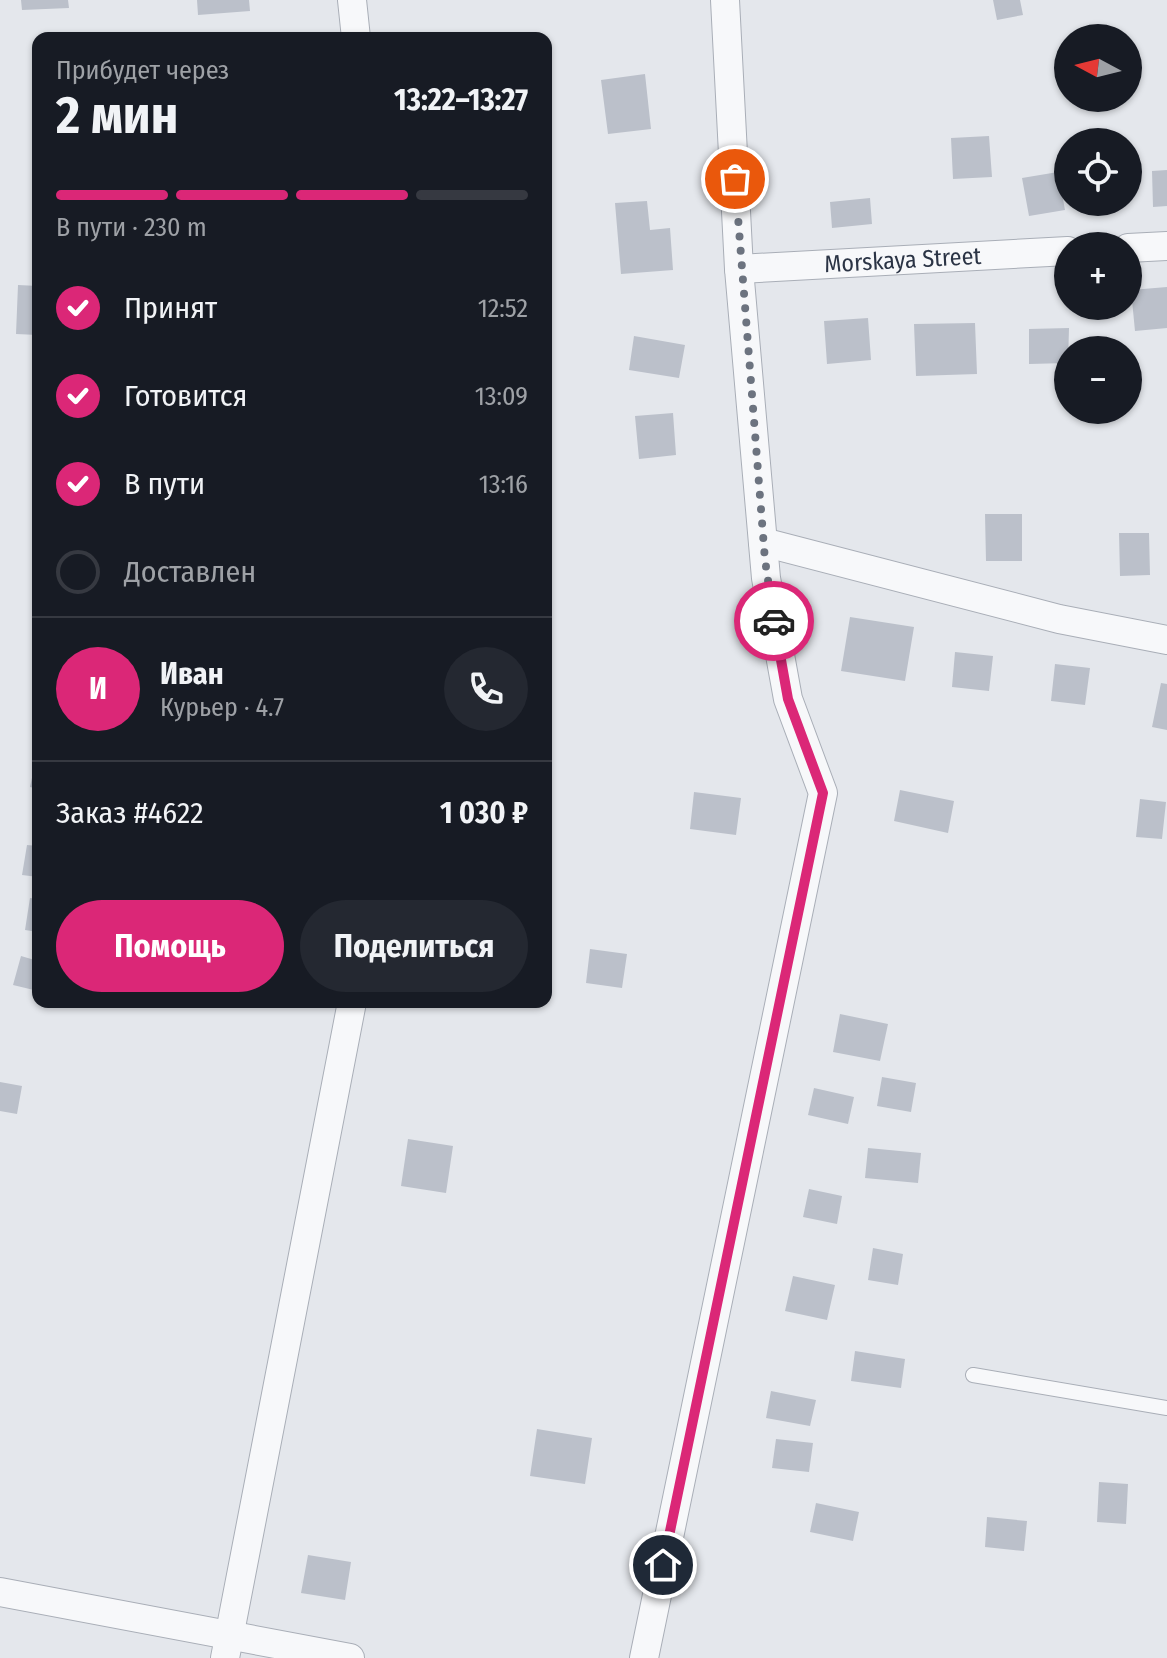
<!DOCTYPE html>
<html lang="ru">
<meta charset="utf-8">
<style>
:root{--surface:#171b24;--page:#242831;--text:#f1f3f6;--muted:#9ea1a6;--line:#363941;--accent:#db2777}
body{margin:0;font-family:"Fira Sans Condensed",sans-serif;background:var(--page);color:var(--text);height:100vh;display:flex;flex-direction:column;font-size:30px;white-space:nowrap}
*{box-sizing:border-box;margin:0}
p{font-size:26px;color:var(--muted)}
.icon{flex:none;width:44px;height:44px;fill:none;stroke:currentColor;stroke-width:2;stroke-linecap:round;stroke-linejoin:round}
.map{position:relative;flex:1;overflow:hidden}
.sheet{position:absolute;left:32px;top:32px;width:520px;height:976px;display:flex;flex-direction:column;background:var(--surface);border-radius:16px;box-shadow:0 2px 6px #0004}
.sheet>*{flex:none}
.needle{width:52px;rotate:277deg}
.fabs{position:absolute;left:1054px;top:24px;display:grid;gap:16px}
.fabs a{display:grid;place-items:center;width:88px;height:88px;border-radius:50%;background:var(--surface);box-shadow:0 2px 6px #0004;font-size:40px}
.pin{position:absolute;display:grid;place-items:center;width:68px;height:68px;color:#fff;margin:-34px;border:4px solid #fff;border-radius:50%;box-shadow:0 2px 8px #0007}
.courier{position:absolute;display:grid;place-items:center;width:80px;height:80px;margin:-40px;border:6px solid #db2777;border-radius:50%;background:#fff;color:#222;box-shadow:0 2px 10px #0007}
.headline em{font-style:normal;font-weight:700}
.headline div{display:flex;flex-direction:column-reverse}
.headline{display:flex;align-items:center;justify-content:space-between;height:136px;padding:0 24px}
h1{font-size:52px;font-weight:700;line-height:60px}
.bar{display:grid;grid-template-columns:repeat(4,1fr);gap:12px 8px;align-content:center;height:96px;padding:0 24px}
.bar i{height:10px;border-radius:6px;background:var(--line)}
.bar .active{background:var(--accent)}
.bar p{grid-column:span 4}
.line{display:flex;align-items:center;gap:20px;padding:0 24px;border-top:2px solid var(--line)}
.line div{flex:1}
.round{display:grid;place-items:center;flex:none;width:84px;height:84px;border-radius:42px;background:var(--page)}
ol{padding:0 24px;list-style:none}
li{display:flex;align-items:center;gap:24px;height:88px}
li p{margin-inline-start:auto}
li .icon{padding:8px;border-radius:50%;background:var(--accent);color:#fff;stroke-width:4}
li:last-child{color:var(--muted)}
li i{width:44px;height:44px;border:4px solid var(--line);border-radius:50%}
.cta{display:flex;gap:16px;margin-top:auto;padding:16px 24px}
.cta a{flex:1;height:92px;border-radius:48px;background:var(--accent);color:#fff;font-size:32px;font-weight:700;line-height:92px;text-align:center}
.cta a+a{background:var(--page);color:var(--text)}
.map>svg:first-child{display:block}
</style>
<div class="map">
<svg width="1167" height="1658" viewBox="0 0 1167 1658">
<rect width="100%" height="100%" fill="#e4e7ec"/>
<path fill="#bbc0ca" d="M 21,0 L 68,0 L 69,8 L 22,10 Z
M 197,0 L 249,0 L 250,11 L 198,15 Z
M 993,0 L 1020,0 L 1023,15 L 997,20 Z
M 645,74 L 651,129 L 608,134 L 601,80 Z
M 989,136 L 992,177 L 953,179 L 951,138 Z
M 1167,170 L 1167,206 L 1153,207 L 1152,171 Z
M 1058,172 L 1065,210 L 1029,216 L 1022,178 Z
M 870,198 L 872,224 L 832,228 L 830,202 Z
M 647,201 L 650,230 L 670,228 L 673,270 L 621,274 L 615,203 Z
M 18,285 L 38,286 L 38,335 L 16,334 Z
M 1167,287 L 1167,328 L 1135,331 L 1131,290 Z
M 868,318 L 871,360 L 827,364 L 824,321 Z
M 975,323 L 977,374 L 916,376 L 914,324 Z
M 1069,328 L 1068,363 L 1029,364 L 1029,329 Z
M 634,336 L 685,345 L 679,378 L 629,370 Z
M 673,413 L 676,455 L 639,459 L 635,416 Z
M 985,514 L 1022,514 L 1022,561 L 986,561 Z
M 1119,533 L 1149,533 L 1150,575 L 1120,576 Z
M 850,617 L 914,627 L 905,681 L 841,671 Z
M 955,652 L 993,656 L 989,691 L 952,687 Z
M 1055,664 L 1090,668 L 1085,705 L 1051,701 Z
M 1161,683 L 1167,684 L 1167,730 L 1152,727 Z
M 37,755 L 38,755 L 38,789 L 30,787 Z
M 900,790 L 954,801 L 948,833 L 894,821 Z
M 694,792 L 741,798 L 736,835 L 690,829 Z
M 1140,799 L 1166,802 L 1162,839 L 1136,837 Z
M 27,845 L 38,846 L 38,877 L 22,875 Z
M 30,898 L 38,899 L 38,932 L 25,930 Z
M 590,949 L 627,954 L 622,988 L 586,983 Z
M 21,956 L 38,961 L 38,991 L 13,985 Z
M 840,1014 L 888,1024 L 880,1061 L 833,1052 Z
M 882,1077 L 916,1083 L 911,1112 L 877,1106 Z
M 0,1082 L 22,1086 L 17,1114 L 0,1111 Z
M 814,1088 L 854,1097 L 848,1124 L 808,1115 Z
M 408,1139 L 453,1146 L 446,1193 L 401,1186 Z
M 868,1148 L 921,1153 L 918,1183 L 865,1178 Z
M 809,1189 L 842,1196 L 837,1224 L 803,1217 Z
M 873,1248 L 903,1254 L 898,1285 L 868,1280 Z
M 793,1276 L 835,1285 L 827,1320 L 785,1311 Z
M 855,1351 L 905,1359 L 901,1388 L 851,1381 Z
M 771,1391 L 816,1400 L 810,1426 L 766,1418 Z
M 537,1429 L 592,1438 L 585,1484 L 530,1476 Z
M 776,1439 L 813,1443 L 809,1472 L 772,1468 Z
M 1099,1482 L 1128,1484 L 1126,1524 L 1097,1522 Z
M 816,1503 L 859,1512 L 853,1541 L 810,1532 Z
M 987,1517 L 1027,1521 L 1024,1551 L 985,1547 Z
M 308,1555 L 351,1562 L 345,1600 L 301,1593 Z"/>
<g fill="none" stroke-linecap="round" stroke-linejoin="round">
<g stroke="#a9aeb7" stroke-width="16">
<path id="service" d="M 973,1375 L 1167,1408"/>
</g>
<g stroke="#a9aeb7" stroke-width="30">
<g id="minor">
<path d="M 352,0 L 356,38"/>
<path d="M 1128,248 L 1167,246"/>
<path id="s1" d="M 739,269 L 1068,251"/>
<path d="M 763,542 L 1059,619 L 1167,640"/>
<path d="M 0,1592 L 350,1658"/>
<path d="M 225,1658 L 352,1002"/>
<path d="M 644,1658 L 823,793 L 788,699 L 766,578 L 739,269 L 725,0"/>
</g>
</g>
<use href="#service" stroke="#f7f8fa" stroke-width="14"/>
<use href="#minor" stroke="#f7f8fa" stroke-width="28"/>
</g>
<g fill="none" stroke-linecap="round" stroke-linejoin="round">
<path stroke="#6c737f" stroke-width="8" stroke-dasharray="0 14.4" d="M 735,179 L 765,560 L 774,621"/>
<path stroke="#db2777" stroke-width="10" d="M 663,1565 L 823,793 L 788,699 L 774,621"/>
</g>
<g text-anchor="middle" stroke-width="6" stroke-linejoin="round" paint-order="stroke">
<g font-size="24" fill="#2b3445" stroke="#f4f6f9">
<text dy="8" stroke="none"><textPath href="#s1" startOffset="164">Morskaya Street</textPath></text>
</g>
</g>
</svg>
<div class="fabs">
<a><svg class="needle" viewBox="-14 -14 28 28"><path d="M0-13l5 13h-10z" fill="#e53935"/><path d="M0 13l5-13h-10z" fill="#9ea1a6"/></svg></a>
<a><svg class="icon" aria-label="locate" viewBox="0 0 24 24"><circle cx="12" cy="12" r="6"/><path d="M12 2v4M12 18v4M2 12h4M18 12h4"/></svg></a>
<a>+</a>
<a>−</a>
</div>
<div class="pin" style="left:735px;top:179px;background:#ea580c"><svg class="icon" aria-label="bag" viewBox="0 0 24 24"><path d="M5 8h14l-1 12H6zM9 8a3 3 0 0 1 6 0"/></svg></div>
<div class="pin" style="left:663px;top:1565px;background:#1f2937"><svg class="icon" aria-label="home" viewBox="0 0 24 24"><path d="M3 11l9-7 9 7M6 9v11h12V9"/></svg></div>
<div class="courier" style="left:774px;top:621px"><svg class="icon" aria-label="car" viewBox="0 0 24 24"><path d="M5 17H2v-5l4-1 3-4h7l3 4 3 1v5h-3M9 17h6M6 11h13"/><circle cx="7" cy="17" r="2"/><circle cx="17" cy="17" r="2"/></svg></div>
<section class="sheet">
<div class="headline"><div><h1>2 мин</h1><p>Прибудет через</p></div><em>13:22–13:27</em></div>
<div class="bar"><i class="active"></i><i class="active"></i><i class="active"></i><i></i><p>В пути · 230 m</p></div>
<ol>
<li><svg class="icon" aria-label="check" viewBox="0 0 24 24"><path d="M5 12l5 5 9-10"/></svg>Принят<p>12:52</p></li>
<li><svg class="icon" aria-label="check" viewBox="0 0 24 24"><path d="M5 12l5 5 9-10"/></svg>Готовится<p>13:09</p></li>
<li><svg class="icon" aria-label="check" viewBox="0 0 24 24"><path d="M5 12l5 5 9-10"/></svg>В пути<p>13:16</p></li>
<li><i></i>Доставлен</li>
</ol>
<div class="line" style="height:144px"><b class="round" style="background:var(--accent);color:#fff">И</b><div><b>Иван</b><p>Курьер · 4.7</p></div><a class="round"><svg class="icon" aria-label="phone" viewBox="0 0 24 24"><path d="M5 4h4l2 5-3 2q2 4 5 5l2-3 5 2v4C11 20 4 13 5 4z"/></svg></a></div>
<div class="line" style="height:104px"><div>Заказ #4622</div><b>1 030 ₽</b></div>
<div class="cta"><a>Помощь</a><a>Поделиться</a></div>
</section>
</div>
